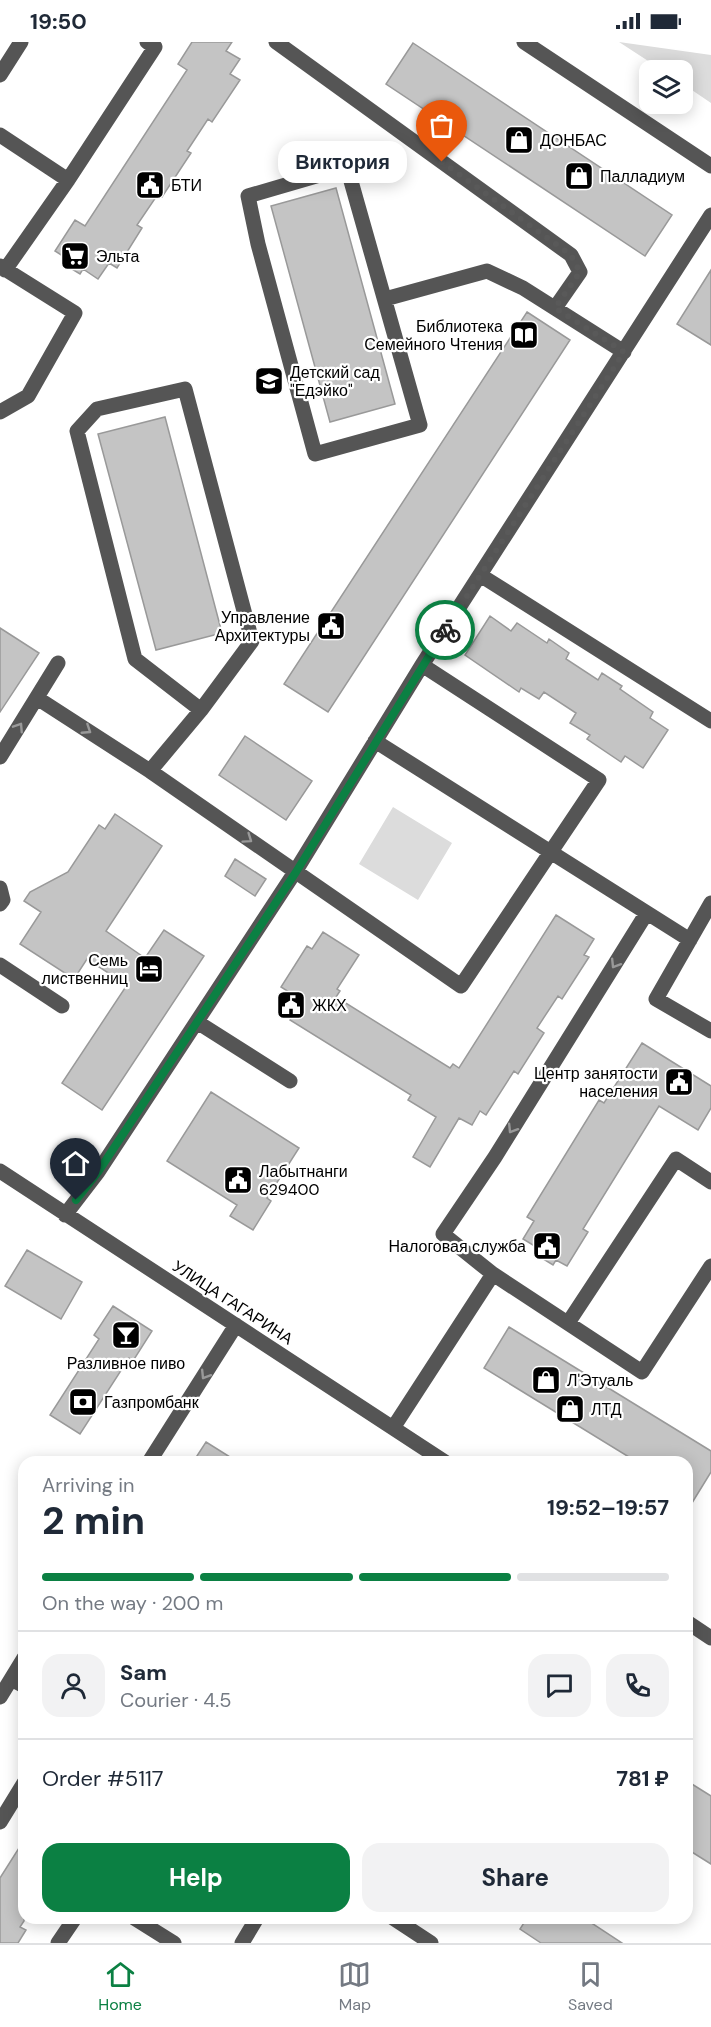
<!DOCTYPE html>
<meta charset="utf-8">
<style>
:root{--surface:#fff;--page:#f2f2f3;--text:#1f2937;--muted:#747a83;--line:#e0e1e3;--accent:#0b8043}
body{margin:0;font-family:"DM Sans",sans-serif;background:var(--page);color:var(--text);height:100vh;display:flex;flex-direction:column;font-size:22px;white-space:nowrap}
*{box-sizing:border-box;margin:0}
p{font-size:20px;color:var(--muted)}
.icon{flex:none;width:33px;height:33px;fill:none;stroke:currentColor;stroke-width:2;stroke-linecap:round;stroke-linejoin:round}
.map{position:relative;flex:1;overflow:hidden}
.details{position:absolute;left:18px;top:1414px;width:675px;height:468px;display:flex;flex-direction:column;background:var(--surface);border-radius:18px;box-shadow:0 3px 15px #0003}
.details>*{flex:none}
.fabs{position:absolute;left:639px;top:18px;display:grid;gap:12px}
.fabs a{display:grid;place-items:center;width:54px;height:54px;border-radius:12px;background:var(--surface);box-shadow:0 3px 15px #0003;font-size:30px}
.pin{position:absolute;display:grid;place-items:center;width:51px;height:51px;color:#fff;margin:-62px -26px;border-radius:50% 50% 50% 0;rotate:-45deg;box-shadow:0 0 6px #0007}
.pin .icon{rotate:45deg}
.courier{position:absolute;display:grid;place-items:center;width:60px;height:60px;margin:-30px;border:4px solid #0b8043;border-radius:50%;background:#fff;color:#222;box-shadow:0 2px 8px #0007}
.bubble{position:absolute;height:42px;border-radius:18px;background:var(--surface);box-shadow:0 3px 15px #0003;font-size:20px;font-weight:700;line-height:42px;text-align:center}
.head em{font-style:normal;font-weight:700}
.head div{display:flex;flex-direction:column-reverse}
.head{display:flex;align-items:center;justify-content:space-between;height:102px;padding:0 24px}
h1{font-size:39px;font-weight:700;line-height:45px}
.bar{display:grid;grid-template-columns:repeat(4,1fr);gap:9px 6px;align-content:center;height:72px;padding:0 24px}
.bar i{height:8px;border-radius:4px;background:var(--line)}
.bar .on{background:var(--accent)}
.bar p{grid-column:span 4}
.line{display:flex;align-items:center;gap:15px;padding:0 24px;border-top:2px solid var(--line)}
.line div{flex:1}
.round{display:grid;place-items:center;flex:none;width:63px;height:63px;border-radius:18px;background:var(--page)}
.cta{display:flex;gap:12px;margin-top:auto;padding:12px 24px}
.cta a{flex:1;height:69px;border-radius:18px;background:var(--accent);color:#fff;font-size:24px;font-weight:700;line-height:69px;text-align:center}
.cta a+a{background:var(--page);color:var(--text)}
.status{display:flex;justify-content:space-between;align-items:center;height:42px;padding:0 30px;background:var(--surface);direction:ltr}
.status svg{height:16px;fill:currentColor}
.tab-bar{display:flex;justify-content:space-around;align-items:center;height:84px;border-top:2px solid var(--line);background:var(--surface);font-size:16px;color:var(--muted)}
.tab-bar a{display:grid;justify-items:center;gap:3px}
.tab-bar .on{color:var(--accent)}
.map>svg:first-child{display:block}
</style>
<div class="status"><b>19:50</b><svg viewBox="0 0 49 12"><path d="M0 12V9h3v3zM5 12V6h3v6zM10 12V3h3v9zM15 12V0h3v12zM26 1h20v11H26zM47 4h2v5h-2z"/></svg></div>
<div class="map">
<svg width="711" height="1901" viewBox="0 0 711 1901">
<rect width="100%" height="100%" fill="#fff"/>
<path fill="#dcdcdc" d="M 619,0 L 711,13 L 711,61 L 683,42 L 682,28 L 662,28 Z
M 393,765 L 452,801 L 418,858 L 359,822 Z"/>
<path fill="#c4c4c4" stroke="#999" stroke-width="1.5" d="M 192,0 L 232,0 L 226,9 L 240,17 L 230,32 L 240,38 L 212,80 L 208,77 L 187,109 L 191,111 L 162,155 L 158,152 L 137,183 L 142,186 L 117,226 L 109,221 L 98,237 L 83,227 L 80,232 L 62,221 L 66,216 L 55,209 L 75,178 L 85,184 L 187,28 L 178,22 Z
M 413,1 L 672,173 L 645,214 L 386,42 Z
M 336,146 L 395,362 L 330,380 L 271,164 Z
M 711,228 L 711,303 L 677,282 Z
M 527,270 L 570,298 L 328,670 L 284,642 Z
M 165,375 L 222,591 L 156,608 L 98,392 Z
M 490,574 L 511,589 L 517,581 L 547,601 L 549,597 L 569,611 L 566,617 L 598,638 L 602,631 L 622,644 L 620,647 L 653,670 L 650,676 L 668,688 L 643,726 L 625,714 L 621,720 L 587,697 L 590,693 L 570,681 L 576,671 L 544,650 L 539,657 L 521,646 L 519,650 L 465,613 Z
M 0,586 L 39,611 L 0,670 Z
M 245,694 L 312,739 L 286,778 L 219,733 Z
M 115,772 L 162,804 L 106,889 L 145,916 L 164,888 L 204,914 L 102,1068 L 62,1041 L 127,943 L 87,917 L 74,937 L 20,902 L 41,870 L 24,859 L 30,850 L 68,830 L 99,783 L 105,787 Z
M 235,817 L 266,837 L 255,854 L 225,834 Z
M 556,873 L 594,897 L 584,913 L 589,915 L 562,957 L 558,954 L 537,986 L 544,991 L 518,1032 L 514,1029 L 486,1073 L 480,1069 L 472,1083 L 459,1076 L 430,1125 L 413,1115 L 436,1075 L 408,1058 L 411,1053 L 290,978 L 293,973 L 280,965 L 289,950 L 281,945 L 307,904 L 312,907 L 323,890 L 359,913 L 337,947 L 340,949 L 336,955 L 450,1026 L 453,1022 L 459,1026 Z
M 642,1001 L 711,1044 L 711,1066 L 698,1088 L 659,1064 L 583,1187 L 588,1190 L 567,1224 L 556,1218 L 553,1223 L 535,1212 L 538,1206 L 523,1197 L 534,1179 L 527,1175 L 599,1058 L 604,1061 Z
M 211,1050 L 299,1106 L 267,1156 L 271,1159 L 253,1188 L 230,1174 L 237,1163 L 167,1119 Z
M 27,1208 L 82,1240 L 61,1277 L 5,1244 Z
M 113,1264 L 152,1289 L 133,1319 L 129,1316 L 80,1392 L 50,1373 L 99,1297 L 94,1293 Z
M 509,1285 L 711,1409 L 711,1430 L 687,1469 L 687,1420 L 637,1420 L 484,1326 Z
M 206,1400 L 238,1420 L 193,1420 Z
M 687,1739 L 711,1754 L 711,1822 L 687,1807 Z
M 24,1798 L 24,1879 L 20,1885 L 26,1888 L 18,1901 L 0,1901 L 0,1836 Z
M 527,1876 L 584,1876 L 622,1901 L 541,1901 L 520,1887 Z"/>
<g fill="none" stroke-linecap="round" stroke-linejoin="round">
<path stroke="#555" stroke-width="15" d="M 276,0 L 571,213 L 580,230 L 555,266
M 524,0 L 711,124
M 0,33 L 21,0
M 0,93 L 68,138 L 155,5 L 147,0
M 347,125 L 420,383 L 315,412 L 258,202 L 248,154 Z
M 0,224 L 75,271 L 28,354 L 0,370
M 5,228 L 68,138
M 385,257 L 487,229 L 523,246 L 624,310
M 480,533 L 711,679
M 37,656 L 150,729 L 461,944 L 599,738 L 422,623
M 375,699 L 690,898
M 0,715 L 58,621
M 150,729 L 201,668 L 252,599 L 185,347 L 97,367 L 77,389 L 135,617 L 201,668
M 0,846 L 3,858 L 0,862
M 711,861 L 656,957 L 711,989
M 0,923 L 62,964
M 197,980 L 290,1039
M 0,1129 L 445,1420
M 65,1173 L 98,1130 L 295,830 L 422,623 L 711,173
M 493,1232 L 443,1192 L 495,1115 L 646,872
M 568,1281 L 676,1117 L 711,1140
M 393,1386 L 493,1232 L 642,1330 L 711,1224
M 149,1420 L 236,1283
M 687,1580 L 711,1596
M 11,1637 L 24,1644
M 0,1655 L 24,1616
M 0,1780 L 24,1741
M 134,1876 L 174,1901
M 393,1876 L 431,1901
M 58,1901 L 75,1876
M 242,1901 L 257,1876"/>
</g>
<defs><path id="oneway-chevron" d="M-2-3.5L2.5 0L-2 3.5" fill="none" stroke-width="1.6" stroke-linecap="round" stroke-linejoin="round" transform="scale(1.5)"/></defs>
<g stroke="#999">
<use href="#oneway-chevron" transform="translate(19 685) rotate(-57)"/>
<use href="#oneway-chevron" transform="translate(87 688) rotate(33)"/>
<use href="#oneway-chevron" transform="translate(248 797) rotate(35)"/>
<use href="#oneway-chevron" transform="translate(615 922) rotate(122)"/>
<use href="#oneway-chevron" transform="translate(512 1087) rotate(122)"/>
<use href="#oneway-chevron" transform="translate(205 1333) rotate(122)"/>
</g>
<g fill="none" stroke-linecap="round" stroke-linejoin="round">
<path stroke="#595959" stroke-width="6" stroke-dasharray="0 10.8" d="M 442,120 L 571,213 L 580,230 L 555,266 L 624,310 L 445,588"/>
<path stroke="#0b8043" stroke-width="8" d="M 76,1158 L 98,1130 L 296,830 L 445,588"/>
</g>
<defs>
<g id="shop-square" transform="scale(1.5)"><rect x="-9" y="-9" width="18" height="18" rx="4" fill="#000" stroke="#fff"/><path d="M-5-2.5h2.3a2.7 3.5 0 0 1 5.4 0H5L5.5 6h-11ZM-1.5-2.5h3a1.5 2.3 0 0 0-3 0Z" fill="#fff"/></g>
<g id="civic-square" transform="scale(1.5)"><rect x="-9" y="-9" width="18" height="18" rx="4" fill="#000" stroke="#fff"/><path d="M-.6-6.5H3V-4.5H.6V-3L4-1V1h2V6H-6V1h2V-1L-.6-3ZM-1.2 2.5V6h2.4V2.5Z" fill="#fff"/></g>
<g id="supermarket-square" transform="scale(1.5)"><rect x="-9" y="-9" width="18" height="18" rx="4" fill="#000" stroke="#fff"/><path d="M-6-5.5h2.5l.6 2H6L4.5 2H-2.5L-4.4-4H-6ZM-1.5 3.2a1.3 1.3 0 1 0 .1 0ZM3 3.2a1.3 1.3 0 1 0 .1 0Z" fill="#fff"/></g>
<g id="library-square" transform="scale(1.5)"><rect x="-9" y="-9" width="18" height="18" rx="4" fill="#000" stroke="#fff"/><path d="M-6-4Q-3-5.5-.7-3.5V5Q-3 3-6 4ZM6-4Q3-5.5 .7-3.5V5Q3 3 6 4Z" fill="#fff"/></g>
<g id="school-square" transform="scale(1.5)"><rect x="-9" y="-9" width="18" height="18" rx="4" fill="#000" stroke="#fff"/><path d="M0-5L7-2L0 1L-7-2ZM-4 1L0 2.5L4 1V4Q0 6-4 4Z" fill="#fff"/></g>
<g id="hotel-square" transform="scale(1.5)"><rect x="-9" y="-9" width="18" height="18" rx="4" fill="#000" stroke="#fff"/><path d="M-6-4.5h1.5V1H6V5H4.5V3h-9V5H-6ZM-4 0a1.8 1.8 0 1 1 3.6 0ZM.5 0V-2.5h3Q6-2.5 6 0Z" fill="#fff"/></g>
<g id="bar-square" transform="scale(1.5)"><rect x="-9" y="-9" width="18" height="18" rx="4" fill="#000" stroke="#fff"/><path d="M-6-5H6L.8 .8V4.5H3.5V6h-7V4.5H-.8V.8Z" fill="#fff"/></g>
<g id="bank-square" transform="scale(1.5)"><rect x="-9" y="-9" width="18" height="18" rx="4" fill="#000" stroke="#fff"/><path d="M-6-4H6V4H-6ZM0-2.3a2.3 2.3 0 1 0 0 4.6a2.3 2.3 0 1 0 0-4.6Z" fill="#fff"/></g>
</defs>
<g fill-rule="evenodd">
<use href="#shop-square" x="519" y="98"/>
<use href="#shop-square" x="579" y="134"/>
<use href="#civic-square" x="150" y="143"/>
<use href="#supermarket-square" x="75" y="214"/>
<use href="#library-square" x="524" y="293"/>
<use href="#school-square" x="269" y="339"/>
<use href="#civic-square" x="331" y="584"/>
<use href="#hotel-square" x="149" y="927"/>
<use href="#civic-square" x="291" y="963"/>
<use href="#civic-square" x="679" y="1040"/>
<use href="#civic-square" x="238" y="1138"/>
<use href="#civic-square" x="547" y="1204"/>
<use href="#bar-square" x="126" y="1293"/>
<use href="#shop-square" x="546" y="1338"/>
<use href="#bank-square" x="83" y="1360"/>
<use href="#shop-square" x="570" y="1367"/>
</g>
<g text-anchor="middle" stroke-width="4.5" stroke-linejoin="round" paint-order="stroke">
<g font-size="16" fill="#000" stroke="#fff" text-anchor="start">
<text x="540" y="104">ДОНБАС</text>
<text x="600" y="140">Палладиум</text>
<text x="171" y="149">БТИ</text>
<text x="96" y="220">Эльта</text>
<text x="503" y="290" text-anchor="end">Библиотека<tspan x="503" dy="18">Семейного Чтения</tspan></text>
<text x="290" y="336">Детский сад<tspan x="290" dy="18">"Едэйко"</tspan></text>
<text x="310" y="581" text-anchor="end">Управление<tspan x="310" dy="18">Архитектуры</tspan></text>
<text x="128" y="924" text-anchor="end">Семь<tspan x="128" dy="18">лиственниц</tspan></text>
<text x="312" y="969">ЖКХ</text>
<text x="658" y="1037" text-anchor="end">Центр занятости<tspan x="658" dy="18">населения</tspan></text>
<text x="259" y="1135">Лабытнанги<tspan x="259" dy="18">629400</tspan></text>
<text x="526" y="1210" text-anchor="end">Налоговая служба</text>
<text x="126" y="1327" text-anchor="middle">Разливное пиво</text>
<text x="567" y="1344">Л'Этуаль</text>
<text x="104" y="1366">Газпромбанк</text>
<text x="591" y="1373">ЛТД</text>
</g>
<g font-size="16" fill="#000" stroke="#fff">
<text transform="translate(233 1260) rotate(33)" y="6">УЛИЦА ГАГАРИНА</text>
</g>
</g>
</svg>
<div class="fabs">
<a><svg class="icon" aria-label="layers" viewBox="0 0 24 24"><path d="M12 4l9 5-9 5-9-5zM3 14l9 5 9-5"/></svg></a>
</div>
<div class="pin" style="left:442px;top:120px;background:#ea580c"><svg class="icon" aria-label="bag" viewBox="0 0 24 24"><path d="M5 8h14l-1 12H6zM9 8a3 3 0 0 1 6 0"/></svg></div>
<div class="pin" style="left:76px;top:1158px;background:#1f2937"><svg class="icon" aria-label="home" viewBox="0 0 24 24"><path d="M3 11l9-7 9 7M6 9v11h12V9"/></svg></div>
<div class="courier" style="left:445px;top:588px"><svg class="icon" aria-label="bike" viewBox="0 0 24 24"><circle cx="6" cy="16" r="4"/><circle cx="18" cy="16" r="4"/><path d="M6 16l4-8h5l3 8M10 8l3 8H6M13 5h3"/></svg></div>
<div class="bubble" style="left:278px;top:99px;width:129px">Виктория</div>
<section class="details">
<div class="head"><div><h1>2 min</h1><p>Arriving in</p></div><em>19:52–19:57</em></div>
<div class="bar"><i class="on"></i><i class="on"></i><i class="on"></i><i></i><p>On the way · 200 m</p></div>
<div class="line" style="height:108px"><a class="round"><svg class="icon" aria-label="person" viewBox="0 0 24 24"><circle cx="12" cy="8" r="4"/><path d="M4 21q1-7 8-7t8 7"/></svg></a><div><b>Sam</b><p>Courier · 4.5</p></div><a class="round"><svg class="icon" aria-label="chat" viewBox="0 0 24 24"><path d="M4 5h16v11H9l-5 4z"/></svg></a><a class="round"><svg class="icon" aria-label="phone" viewBox="0 0 24 24"><path d="M5 4h4l2 5-3 2q2 4 5 5l2-3 5 2v4C11 20 4 13 5 4z"/></svg></a></div>
<div class="line" style="height:78px"><div>Order #5117</div><b>781 ₽</b></div>
<div class="cta"><a>Help</a><a>Share</a></div>
</section>
</div>
<nav class="tab-bar">
<a class="on"><svg class="icon" aria-label="home" viewBox="0 0 24 24"><path d="M3 11l9-7 9 7M6 9v11h12V9"/></svg>Home</a>
<a><svg class="icon" aria-label="map" viewBox="0 0 24 24"><path d="M3 6l6-2 6 2 6-2v14l-6 2-6-2-6 2zM9 4v14M15 6v14"/></svg>Map</a>
<a><svg class="icon" aria-label="saved" viewBox="0 0 24 24"><path d="M7 4h10v16l-5-4-5 4z"/></svg>Saved</a>
</nav>
